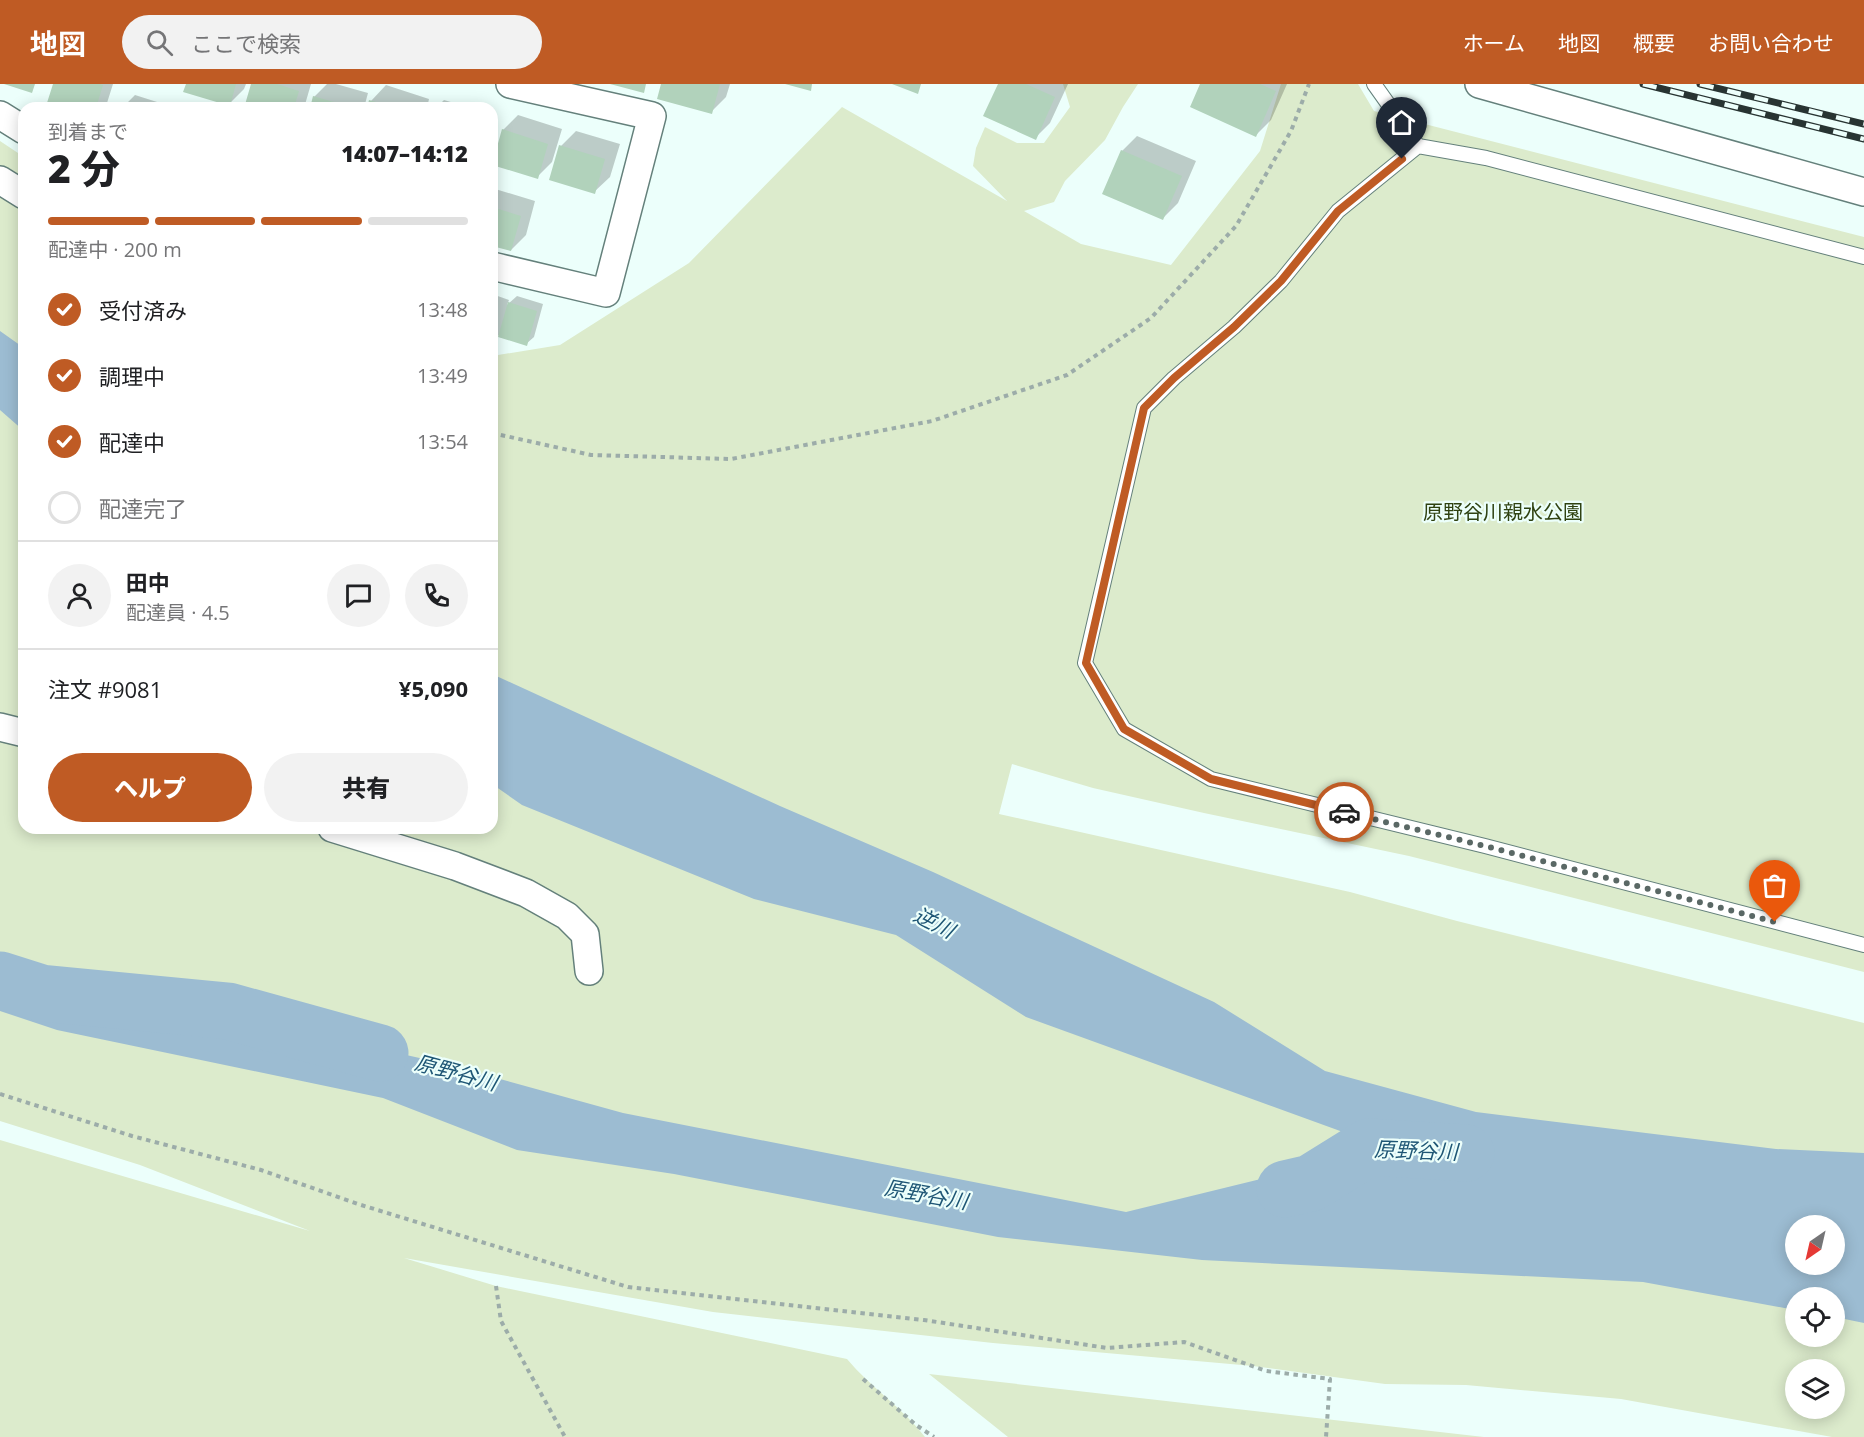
<!DOCTYPE html>
<html lang="ja">
<meta charset="utf-8">
<style>
:root{--surface:#fff;--page:#f2f2f2;--text:#202124;--muted:#757577;--line:#e0e0e0;--accent:#bf5b24}
body{margin:0;font-family:"Open Sans","Noto Sans JP",sans-serif;background:var(--page);color:var(--text);height:100vh;display:flex;flex-direction:column;font-size:22px;white-space:nowrap}
*{box-sizing:border-box;margin:0}
p{font-size:20px;color:var(--muted)}
.icon{flex:none;width:33px;height:33px;fill:none;stroke:currentColor;stroke-width:2;stroke-linecap:round;stroke-linejoin:round}
.map{position:relative;flex:1;overflow:hidden}
.panel{position:absolute;left:18px;top:18px;width:480px;height:732px;display:flex;flex-direction:column;background:var(--surface);border-radius:18px;box-shadow:0 3px 15px #0003}
.panel>*{flex:none}
.needle{width:39px;rotate:214deg}
.tools{position:absolute;left:1785px;top:1131px;display:grid;gap:12px}
.tools a{display:grid;place-items:center;width:60px;height:60px;border-radius:50%;background:var(--surface);box-shadow:0 3px 15px #0003;font-size:30px}
.pin{position:absolute;display:grid;place-items:center;width:51px;height:51px;color:#fff;margin:-62px -26px;border-radius:50% 50% 50% 0;rotate:-45deg;box-shadow:0 0 6px #0007}
.pin .icon{rotate:45deg}
.courier{position:absolute;display:grid;place-items:center;width:60px;height:60px;margin:-30px;border:4px solid #bf5b24;border-radius:50%;background:#fff;color:#222;box-shadow:0 2px 8px #0007}
.headline em{font-style:normal;font-weight:800}
.headline div{display:flex;flex-direction:column-reverse}
.headline{display:flex;align-items:center;justify-content:space-between;height:102px;padding:0 30px}
h1{font-size:39px;font-weight:800;line-height:45px}
.bar{display:grid;grid-template-columns:repeat(4,1fr);gap:9px 6px;align-content:center;height:72px;padding:0 30px}
.bar i{height:8px;border-radius:4px;background:var(--line)}
.bar .current{background:var(--accent)}
.bar p{grid-column:span 4}
.line{display:flex;align-items:center;gap:15px;padding:0 30px;border-top:2px solid var(--line)}
.line div{flex:1}
.round{display:grid;place-items:center;flex:none;width:63px;height:63px;border-radius:32px;background:var(--page)}
ol{padding:0 30px;list-style:none}
li{display:flex;align-items:center;gap:18px;height:66px}
li p{margin-inline-start:auto}
li .icon{padding:6px;border-radius:50%;background:var(--accent);color:#fff;stroke-width:4}
li:last-child{color:var(--muted)}
li i{width:33px;height:33px;border:3px solid var(--line);border-radius:50%}
.cta{display:flex;gap:12px;margin-top:auto;padding:12px 30px}
.cta a{flex:1;height:69px;border-radius:36px;background:var(--accent);color:#fff;font-size:24px;font-weight:800;line-height:69px;text-align:center}
.cta a+a{background:var(--page);color:var(--text)}
header{display:flex;align-items:center;gap:36px;box-sizing:border-box;height:84px;padding:0 30px;background:var(--accent);color:#fff}
header strong{font-size:28px}
nav{display:flex;gap:33px;margin-inline-start:auto;font-size:21px}
.search{width:420px;height:54px;background:var(--page);display:flex;align-items:center;gap:15px;box-sizing:border-box;padding:0 21px;border-radius:33px;color:var(--muted);font-size:22px}
.map>svg:first-child{display:block}
</style>
<header>
<strong>地図</strong>
<div class="search"><svg class="icon" aria-label="search" viewBox="0 0 24 24"><circle cx="10" cy="10" r="6"/><path d="M15 15l6 6"/></svg>ここで検索</div>
<nav><a>ホーム</a><a>地図</a><a>概要</a><a>お問い合わせ</a></nav>
</header>
<div class="map">
<svg width="1864" height="1353" viewBox="0 0 1864 1353">
<rect width="100%" height="100%" fill="#ecfffb"/>
<path fill="#dcebcc" fill-rule="evenodd" d="M 1063,0 L 1138,0 L 1123,23 L 1105,56 L 1065,97 L 1054,118 L 1024,127 L 1081,160 L 1171,181 L 1260,67 L 1281,0 L 1358,0 L 1374,27 L 1864,153 L 1864,888 L 1409,772 L 1204,729 L 1093,704 L 1012,680 L 999,730 L 1350,808 L 1457,837 L 1864,939 L 1864,1353 L 1832,1353 L 1621,1315 L 1466,1301 L 1385,1300 L 1253,1282 L 993,1259 L 713,1228 L 404,1174 L 496,1202 L 847,1275 C 871,1304 903,1324 925,1353 L 0,1353 L 0,1056 L 310,1147 L 140,1081 L 0,1037 L 0,57 L 24,73 L 24,744 L 492,744 L 492,272 L 560,261 L 689,179 L 842,23 L 1007,117 L 973,82 L 976,64 L 985,43 L 1017,59 L 1044,59 L 1070,23 ZM 1796,1142 L 1834,1142 L 1834,1180 L 1796,1180 ZM 1796,1214 L 1834,1214 L 1834,1252 L 1796,1252 ZM 1796,1286 L 1834,1286 L 1834,1324 L 1796,1324 Z
M 929,1290 L 1484,1353 L 1008,1353 Z"/>
<path fill="#9cbcd2" fill-rule="evenodd" d="M 0,247 L 24,264 L 24,347 L 0,326 Z
M 492,590 L 780,722 L 933,788 L 1214,918 L 1325,987 L 1476,1028 L 1776,1065 L 1864,1069 L 1864,1239 L 1835,1233 L 1834,1214 L 1796,1214 L 1795,1226 L 1643,1198 L 1202,1176 L 998,1153 L 674,1090 L 517,1066 L 383,1014 L 57,946 L 0,927 L 0,874 L 56,893 L 442,979 L 623,1029 L 1126,1128 L 1387,1064 L 1026,933 L 896,851 L 754,815 L 522,721 L 492,700 ZM 1796,1142 L 1834,1142 L 1834,1180 L 1796,1180 Z"/>
<path fill="#0003" d="M 54,0 L 113,0 L 107,19 L 102,24 L 59,24 Z
M 187,0 L 246,0 L 244,5 L 229,20 Z
M 252,0 L 311,0 L 304,24 L 245,24 Z
M 327,0 L 336,0 L 368,9 L 364,24 L 311,24 L 314,13 Z
M 662,0 L 730,0 L 726,13 L 711,28 Z
M 1000,0 L 1068,0 L 1050,39 L 1035,54 Z
M 1202,0 L 1287,0 L 1271,36 L 1256,51 Z
M 386,1 L 429,15 L 427,24 L 368,24 L 371,17 Z
M 135,11 L 176,24 L 122,24 Z
M 444,16 L 471,24 L 436,24 Z
M 518,31 L 562,45 L 552,78 L 537,93 L 503,46 Z
M 576,47 L 620,60 L 610,93 L 594,108 L 561,62 Z
M 1137,52 L 1196,77 L 1178,119 L 1163,134 L 1122,67 Z
M 492,104 L 535,117 L 526,151 L 511,166 L 492,160 Z
M 492,210 L 509,216 L 507,221 L 517,212 L 543,220 L 534,253 L 526,260 L 497,251 L 492,256 Z"/>
<g fill="none" stroke-linecap="round" stroke-linejoin="round">
<path stroke="#9cbcd2" stroke-width="57" d="M 0,896 L 41,909 L 228,927 L 380,969
M 1285,1105 L 1311,1099 L 1369,1063 L 1466,1069"/>
</g>
<path fill="#b1d2bb" d="M 4,0 L 35,0 L 32,9 Z
M 53,0 L 100,0 L 103,1 L 96,24 L 54,24 L 46,22 Z
M 186,0 L 236,0 L 230,22 L 183,8 Z
M 251,0 L 277,0 L 299,7 L 294,24 L 244,24 Z
M 610,0 L 646,0 L 644,9 Z
M 661,0 L 720,0 L 712,30 L 657,15 Z
M 785,0 L 812,0 L 811,7 Z
M 892,0 L 921,0 L 918,10 Z
M 998,0 L 1026,0 L 1055,13 L 1036,56 L 983,32 Z
M 1200,0 L 1260,0 L 1276,7 L 1256,53 L 1190,23 Z
M 313,12 L 351,23 L 351,24 L 310,24 Z
M 369,16 L 394,23 L 394,24 L 367,24 Z
M 502,45 L 548,60 L 538,95 L 492,81 Z
M 559,61 L 605,75 L 595,110 L 549,96 Z
M 1121,66 L 1182,92 L 1163,136 L 1102,110 Z
M 492,123 L 521,132 L 511,167 L 492,162 Z
M 508,218 L 537,227 L 527,262 L 498,253 Z"/>
<g fill="none" stroke-linecap="round" stroke-linejoin="round">
<g stroke="#64807b" stroke-width="16">
<path id="lane" d="M 1374,0 L 1418,62
M 1864,173 L 1486,74 L 1418,62 L 1338,127 L 1281,197 L 1234,243 L 1174,294 L 1144,324 L 1085,579 L 1124,645 L 1211,695 L 1485,762 L 1864,861"/>
</g>
<g stroke="#64807b" stroke-width="30">
<path id="street" d="M 1479,0 L 1864,108
M 0,31 L 24,46
M 0,96 L 24,111
M 492,182 L 606,209 L 652,32 L 510,0
M 0,643 L 24,649
M 332,744 L 455,782 L 526,809 L 567,832 L 585,850 L 589,887"/>
</g>
<path stroke="#9caca9" stroke-width="4" stroke-dasharray="4.5 4.5" stroke-linecap="butt" d="M 492,349 L 591,371 L 731,375 L 932,337 L 1067,291 L 1151,234 L 1236,142 L 1291,47 L 1309,0
M 0,1010 L 132,1052 L 261,1086 L 358,1120 L 628,1203 L 924,1236 L 1107,1264 L 1184,1258 L 1266,1287 L 1330,1295 L 1326,1353
M 496,1202 L 501,1237 L 565,1353
M 863,1295 L 916,1341 L 934,1353"/>
<use href="#lane" stroke="#fff" stroke-width="14"/>
<use href="#street" stroke="#fff" stroke-width="27"/>
<g stroke="#283432" stroke-width="7">
<path id="rail" d="M 1643,0 L 1864,55
M 1700,0 L 1864,40"/>
</g>
<use href="#rail" stroke="#ecfffb" stroke-width="4.5" stroke-dasharray="14" stroke-linecap="butt"/>
</g>
<g fill="none" stroke-linecap="round" stroke-linejoin="round">
<path stroke="#5a6865" stroke-width="6" stroke-dasharray="0 10.8" d="M 1344,728 L 1485,762 L 1775,838"/>
<path stroke="#bf5b24" stroke-width="8" d="M 1344,728 L 1211,695 L 1124,645 L 1086,579 L 1144,324 L 1174,294 L 1234,243 L 1281,197 L 1338,127 L 1402,75"/>
</g>
<g text-anchor="middle" stroke-width="4.5" stroke-linejoin="round" paint-order="stroke">
<g font-size="20" fill="#2f4211" stroke="#ecfffb">
<text x="1503" y="435">原野谷川親水公園</text>
</g>
<g font-size="21" font-style="italic" fill="#1e5675" stroke="#ecfffb">
<text transform="translate(934 839) rotate(27)" y="7">逆川</text>
<text transform="translate(456 989) rotate(15)" y="7">原野谷川</text>
<text transform="translate(1416 1067) rotate(2)" y="7">原野谷川</text>
<text transform="translate(926 1111) rotate(10)" y="7">原野谷川</text>
</g>
</g>
</svg>
<div class="tools">
<a><svg class="needle" viewBox="-14 -14 28 28"><path d="M0-13l5 13h-10z" fill="#e53935"/><path d="M0 13l5-13h-10z" fill="#757577"/></svg></a>
<a><svg class="icon" aria-label="locate" viewBox="0 0 24 24"><circle cx="12" cy="12" r="6"/><path d="M12 2v4M12 18v4M2 12h4M18 12h4"/></svg></a>
<a><svg class="icon" aria-label="layers" viewBox="0 0 24 24"><path d="M12 4l9 5-9 5-9-5zM3 14l9 5 9-5"/></svg></a>
</div>
<div class="pin" style="left:1775px;top:838px;background:#ea580c"><svg class="icon" aria-label="bag" viewBox="0 0 24 24"><path d="M5 8h14l-1 12H6zM9 8a3 3 0 0 1 6 0"/></svg></div>
<div class="pin" style="left:1402px;top:75px;background:#1f2937"><svg class="icon" aria-label="home" viewBox="0 0 24 24"><path d="M3 11l9-7 9 7M6 9v11h12V9"/></svg></div>
<div class="courier" style="left:1344px;top:728px"><svg class="icon" aria-label="car" viewBox="0 0 24 24"><path d="M5 17H2v-5l4-1 3-4h7l3 4 3 1v5h-3M9 17h6M6 11h13"/><circle cx="7" cy="17" r="2"/><circle cx="17" cy="17" r="2"/></svg></div>
<section class="panel">
<div class="headline"><div><h1>2 分</h1><p>到着まで</p></div><em>14:07–14:12</em></div>
<div class="bar"><i class="current"></i><i class="current"></i><i class="current"></i><i></i><p>配達中 · 200 m</p></div>
<ol>
<li><svg class="icon" aria-label="check" viewBox="0 0 24 24"><path d="M5 12l5 5 9-10"/></svg>受付済み<p>13:48</p></li>
<li><svg class="icon" aria-label="check" viewBox="0 0 24 24"><path d="M5 12l5 5 9-10"/></svg>調理中<p>13:49</p></li>
<li><svg class="icon" aria-label="check" viewBox="0 0 24 24"><path d="M5 12l5 5 9-10"/></svg>配達中<p>13:54</p></li>
<li><i></i>配達完了</li>
</ol>
<div class="line" style="height:108px"><a class="round"><svg class="icon" aria-label="person" viewBox="0 0 24 24"><circle cx="12" cy="8" r="4"/><path d="M4 21q1-7 8-7t8 7"/></svg></a><div><b>田中</b><p>配達員 · 4.5</p></div><a class="round"><svg class="icon" aria-label="chat" viewBox="0 0 24 24"><path d="M4 5h16v11H9l-5 4z"/></svg></a><a class="round"><svg class="icon" aria-label="phone" viewBox="0 0 24 24"><path d="M5 4h4l2 5-3 2q2 4 5 5l2-3 5 2v4C11 20 4 13 5 4z"/></svg></a></div>
<div class="line" style="height:78px"><div>注文 #9081</div><b>¥5,090</b></div>
<div class="cta"><a>ヘルプ</a><a>共有</a></div>
</section>
</div>
